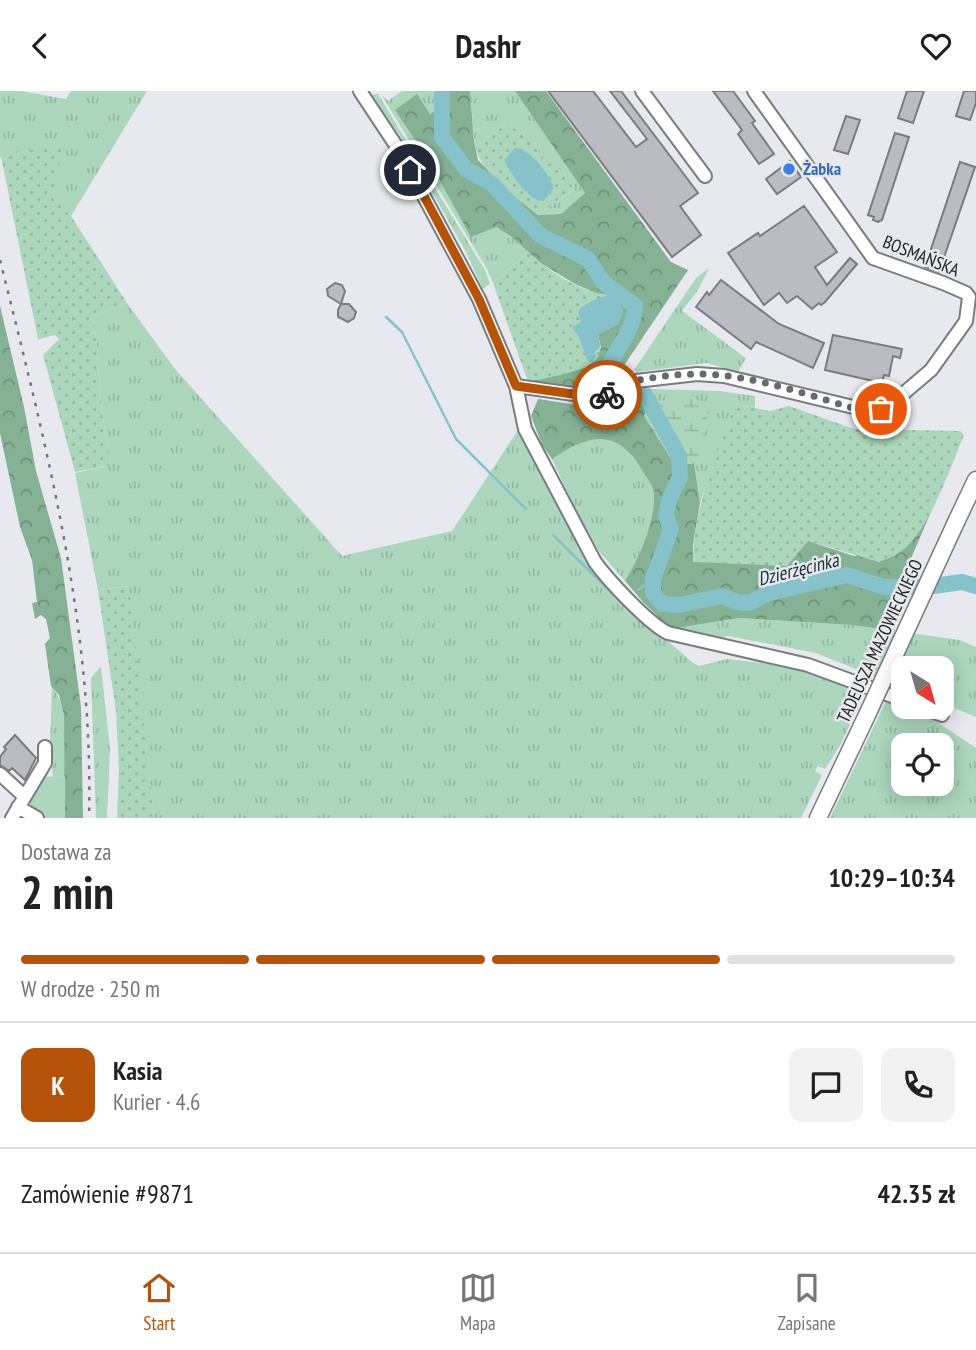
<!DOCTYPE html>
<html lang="pl">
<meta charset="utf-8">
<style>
:root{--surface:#fff;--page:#f2f2f2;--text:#222;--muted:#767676;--line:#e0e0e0;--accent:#b45309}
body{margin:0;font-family:"PT Sans Narrow",sans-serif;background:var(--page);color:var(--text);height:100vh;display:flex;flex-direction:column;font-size:26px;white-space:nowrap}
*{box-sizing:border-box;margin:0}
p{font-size:23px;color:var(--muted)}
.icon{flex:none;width:38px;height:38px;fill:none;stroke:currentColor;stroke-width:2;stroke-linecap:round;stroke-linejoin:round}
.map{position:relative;height:727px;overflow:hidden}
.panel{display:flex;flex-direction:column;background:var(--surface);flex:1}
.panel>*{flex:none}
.needle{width:46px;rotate:143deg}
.tools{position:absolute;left:891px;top:565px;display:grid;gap:14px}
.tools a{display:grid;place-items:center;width:63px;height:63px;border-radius:14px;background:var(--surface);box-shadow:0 4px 18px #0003;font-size:35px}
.pin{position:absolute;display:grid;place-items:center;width:60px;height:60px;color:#fff;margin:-30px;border:4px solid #fff;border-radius:50%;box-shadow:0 2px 7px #0007}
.courier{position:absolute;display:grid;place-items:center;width:70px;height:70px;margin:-35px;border:5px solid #b45309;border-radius:50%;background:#fff;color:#222;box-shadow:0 2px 9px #0007}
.summary em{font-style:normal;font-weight:800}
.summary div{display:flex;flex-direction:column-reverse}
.summary{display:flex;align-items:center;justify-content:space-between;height:119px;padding:0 21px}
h1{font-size:46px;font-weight:800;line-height:52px}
.bar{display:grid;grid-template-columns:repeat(4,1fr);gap:10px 7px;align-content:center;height:84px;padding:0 21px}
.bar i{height:9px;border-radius:5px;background:var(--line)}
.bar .active{background:var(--accent)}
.bar p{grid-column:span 4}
.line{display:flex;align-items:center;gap:18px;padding:0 21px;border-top:2px solid var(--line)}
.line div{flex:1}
.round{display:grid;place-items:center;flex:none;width:74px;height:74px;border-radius:14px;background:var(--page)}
header{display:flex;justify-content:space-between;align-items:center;height:91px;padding:0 21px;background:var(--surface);font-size:32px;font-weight:800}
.tabs{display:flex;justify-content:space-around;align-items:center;height:98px;border-top:2px solid var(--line);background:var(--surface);font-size:19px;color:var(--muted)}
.tabs a{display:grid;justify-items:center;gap:4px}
.tabs .active{color:var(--accent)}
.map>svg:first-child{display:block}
</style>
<header><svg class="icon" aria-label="back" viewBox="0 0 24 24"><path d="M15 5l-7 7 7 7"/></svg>Dashr<svg class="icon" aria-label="heart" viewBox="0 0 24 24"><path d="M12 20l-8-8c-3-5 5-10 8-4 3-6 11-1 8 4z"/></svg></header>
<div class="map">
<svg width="976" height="727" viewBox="0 0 976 727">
<defs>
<pattern id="grass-tufts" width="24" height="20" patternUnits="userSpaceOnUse" patternTransform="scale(1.75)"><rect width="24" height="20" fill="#acd7bc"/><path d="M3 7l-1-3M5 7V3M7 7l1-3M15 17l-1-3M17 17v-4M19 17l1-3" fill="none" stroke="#94b8a1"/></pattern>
<pattern id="forest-crowns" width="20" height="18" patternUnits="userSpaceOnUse" patternTransform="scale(1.75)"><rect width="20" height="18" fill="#85b195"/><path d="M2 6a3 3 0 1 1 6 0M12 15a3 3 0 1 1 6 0" fill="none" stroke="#6d9079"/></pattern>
<pattern id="wetland-marsh" width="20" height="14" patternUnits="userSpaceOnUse" patternTransform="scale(1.75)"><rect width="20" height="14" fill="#acd7bc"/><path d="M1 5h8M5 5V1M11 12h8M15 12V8" fill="none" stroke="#94b8a1"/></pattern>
<pattern id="garden-dots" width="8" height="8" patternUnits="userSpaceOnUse" patternTransform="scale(1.75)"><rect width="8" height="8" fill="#acd7bc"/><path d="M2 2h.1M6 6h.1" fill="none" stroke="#94b8a1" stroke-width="1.8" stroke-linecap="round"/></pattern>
</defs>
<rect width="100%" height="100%" fill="#e7e9ee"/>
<path fill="url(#grass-tufts)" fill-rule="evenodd" d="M 0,0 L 21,0 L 66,8 L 71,0 L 147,0 L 71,125 L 52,106 L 0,66 Z
M 402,0 L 436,0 L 438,18 L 429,23 L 395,19 L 429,70 L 496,136 L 512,146 L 528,161 L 493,192 L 487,178 L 381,3 L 388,10 Z
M 470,0 L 515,0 L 585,102 L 561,123 L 538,124 L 573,99 L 547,72 L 528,47 L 507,32 L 475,56 Z
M 378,3 L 485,179 L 490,193 L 483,198 L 466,161 L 401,46 L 370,4 Z
M 709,177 L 698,199 L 682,220 L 746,267 L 738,281 L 707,272 L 637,281 L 634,279 L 696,187 Z
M 127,212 L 175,278 L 342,465 L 452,440 L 520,336 L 557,410 L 637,523 L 692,571 L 699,575 L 727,568 L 814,578 L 866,597 L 841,653 L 825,678 L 818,675 L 815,680 L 822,684 L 801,727 L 154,727 L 128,495 L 98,499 L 75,382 L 111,374 L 102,321 L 95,237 L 91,226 Z
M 651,298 L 719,300 L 755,305 L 755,317 L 734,313 L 700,412 L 692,359 L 661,316 Z
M 596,346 C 602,347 612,347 617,350 C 628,357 654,391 654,403 C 655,433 641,465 625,490 L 599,460 L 576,420 L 552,368 L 573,353 Z
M 739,527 L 852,534 L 960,549 L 976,556 L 976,626 L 942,612 L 942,578 L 903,578 L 903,597 L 816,562 L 728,545 L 718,548 L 671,538 Z
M 101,575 L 110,658 L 107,727 L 96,727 L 91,587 Z
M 52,596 C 71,618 65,657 65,685 L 53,686 L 50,655 Z
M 887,608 L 903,614 L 903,616 L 919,619 L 976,657 L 976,727 L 830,727 ZM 903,654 L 942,654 L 942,693 L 903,693 Z"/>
<path fill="url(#forest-crowns)" d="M 436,0 L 470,0 L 474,50 L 478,69 L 513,104 L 538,124 L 561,123 L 585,102 L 515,0 L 546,0 L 671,171 L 688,179 L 619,282 L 601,299 L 528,291 L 587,276 L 601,257 L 598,243 L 619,232 L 602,205 L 575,193 L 539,171 L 512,146 L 496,136 L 471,146 L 429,70 L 395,19 L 417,3 L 430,23 L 437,18 Z
M 0,215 L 24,316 L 36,380 L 61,467 L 81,616 L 83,727 L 65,727 L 64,624 L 59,604 L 51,595 L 45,553 L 50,547 L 46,528 L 41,524 L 35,528 L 32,512 L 37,511 L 32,469 L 20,436 L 0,342 Z
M 651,298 L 661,316 L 692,359 L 700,412 L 693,454 L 693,471 L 808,450 L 854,465 L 916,444 L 933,416 L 881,538 L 852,534 L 739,527 L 671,538 L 644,512 L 625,490 C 640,466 655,431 654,403 C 654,395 646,386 642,379 C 617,336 588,343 552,368 L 542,354 L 531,325 L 538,308 L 578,314 L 604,315 L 623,301 Z"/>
<path fill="url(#wetland-marsh)" d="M 673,306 C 688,307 700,307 710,319 C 707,328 703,336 702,346 C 699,370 701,377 673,371 L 644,325 L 647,316 Z"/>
<path fill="#acd7bc" d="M 65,685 L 65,727 L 44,727 L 26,716 L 44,686 Z"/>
<path fill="url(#garden-dots)" d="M 507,32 L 528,47 L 547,72 L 558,75 L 574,98 L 538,124 C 518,108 481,82 475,56 Z
M 63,57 L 52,106 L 71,125 L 127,212 L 91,226 L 95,237 L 102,321 L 111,374 L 75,381 L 43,264 L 59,248 L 55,244 L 38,248 L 1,66 L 10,61 Z
M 528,161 C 546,178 588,207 612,203 L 623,219 L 619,232 L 598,243 C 600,251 602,258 598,266 C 591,280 544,287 528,291 L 493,192 Z
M 734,313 L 770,320 L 789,315 L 854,338 L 960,340 L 964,344 C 950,377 929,442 899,462 C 893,466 885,468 879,471 L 808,450 L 787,475 L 693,471 C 693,416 717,364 734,313 Z
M 129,495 L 154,727 L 117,727 L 119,677 L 116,620 L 98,499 Z"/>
<path fill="#86c2ca" d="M 515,57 C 531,58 548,82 554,97 L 545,108 L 538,110 C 524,102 511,83 504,69 Z
M 612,203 L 623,219 L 619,232 L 598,243 L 600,256 L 595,260 L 596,266 L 592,271 L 587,269 L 579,246 L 572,236 L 581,231 L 578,220 C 588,210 599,207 612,203 Z"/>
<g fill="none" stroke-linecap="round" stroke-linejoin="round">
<path stroke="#86c2ca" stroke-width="2.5" d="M 386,226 L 402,241 L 456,348 L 526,418
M 553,444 L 621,511 L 624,509
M 638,499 L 653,488"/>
<path stroke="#86c2ca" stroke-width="16" d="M 442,0 L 442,46 L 466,78 L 492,93 L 541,145 L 588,168 L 604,192 L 635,215 C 634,243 609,264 603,290 L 622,307 L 645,304 L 679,365 L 680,386 L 669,409 L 666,425 L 671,438 L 653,488 L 653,502 L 662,513 L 679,514 L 722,505 L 737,511 L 749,512 L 769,502 L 847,484 L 884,496 L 926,496 L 962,491 L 976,495"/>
</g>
<path fill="#babcc1" stroke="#7b7c81" stroke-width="2" d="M 548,0 L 593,0 L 636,56 L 647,48 L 610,0 L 621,0 L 698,102 L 680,115 L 701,144 L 672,166 Z
M 713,0 L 733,0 L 755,30 L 752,32 L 774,63 L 759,73 L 738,43 L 742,39 Z
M 907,0 L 924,0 L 913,32 L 898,27 Z
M 964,0 L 976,0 L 976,12 L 970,29 L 956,25 Z
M 846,25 L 860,29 L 848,63 L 834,59 Z
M 895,42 L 909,46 L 882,129 L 878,131 L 873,129 L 874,126 L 868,124 Z
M 790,70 L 801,86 L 777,103 L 766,88 Z
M 960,71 L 975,76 L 939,181 L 925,176 Z
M 804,115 L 837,161 L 815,176 L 827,194 L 850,167 L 857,173 L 825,211 L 821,214 L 819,212 L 812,218 L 797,205 L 787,212 L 779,202 L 764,214 L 728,162 L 758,142 L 760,145 Z
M 721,189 L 779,233 L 824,252 L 813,277 L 756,251 L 751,258 L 696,216 L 707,201 L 709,204 Z
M 335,192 L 342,194 L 345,200 L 341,213 L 349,213 L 356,221 L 354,227 L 348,231 L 338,226 L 338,219 L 341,213 L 328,205 L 327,198 Z
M 833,244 L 902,258 L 900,267 L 893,265 L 889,285 L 884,284 L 882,292 L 825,279 Z
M 15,644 L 36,667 L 25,689 L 12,677 L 9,680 L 0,674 L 0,666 L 6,658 L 4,656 Z"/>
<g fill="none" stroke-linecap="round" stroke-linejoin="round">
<g stroke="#7a7c81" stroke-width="16">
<path id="minor" d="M 360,0 L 399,59 L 479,208 L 516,295 L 525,338 L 595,471 C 608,489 649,533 668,542 L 808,574 L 903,609
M 642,0 L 705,85
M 516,295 L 595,306 C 608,304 614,295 627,291 L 697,283 L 724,285 L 874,321 L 891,313 L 931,279 L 966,230 L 969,206 L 966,202 L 943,192 L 873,167 L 754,0
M 921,616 L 942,624
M 0,683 L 24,705
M 18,716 L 37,727
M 12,727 L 45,672 L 45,656"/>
</g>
<g stroke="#7a7c81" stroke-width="19">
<path id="major" d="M 957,429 L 976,389
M 818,727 L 867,624"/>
</g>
<use href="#minor" stroke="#fff" stroke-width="12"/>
<use href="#major" stroke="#fff" stroke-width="16"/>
<path stroke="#747578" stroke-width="2.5" stroke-dasharray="3.5 7" stroke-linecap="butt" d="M 0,169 C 46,354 94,535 89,727"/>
<g stroke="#7a7c81" stroke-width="19" stroke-linecap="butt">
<path id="major-bridge" d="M 867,624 L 957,429"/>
</g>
<use href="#major-bridge" stroke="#fff" stroke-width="16"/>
</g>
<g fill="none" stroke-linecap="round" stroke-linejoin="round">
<path stroke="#68696c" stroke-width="7" stroke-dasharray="0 12.6" d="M 607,304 L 619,294 L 627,291 C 650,287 674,283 698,283 C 751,283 811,305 863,320 L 874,321 L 881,318"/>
<path stroke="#b45309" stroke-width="9" d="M 410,79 L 479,208 L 516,295 L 594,306 L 607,304"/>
</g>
<circle fill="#3f7fe0" stroke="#e7e9ee" stroke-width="2.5" cx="789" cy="78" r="7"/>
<g text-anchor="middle" stroke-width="5" stroke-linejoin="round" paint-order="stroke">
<g font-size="18" font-weight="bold" fill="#366cbe" stroke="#e7e9ee" text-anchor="start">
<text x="803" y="84">Żabka</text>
</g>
<g font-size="18" fill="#242426" stroke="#e7e9ee">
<text transform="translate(921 165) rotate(22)" y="6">BOSMAŃSKA</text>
<text transform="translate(880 550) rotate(-65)" y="6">TADEUSZA MAZOWIECKIEGO</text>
</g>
<g font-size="19" font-style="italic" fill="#133136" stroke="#e7e9ee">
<text transform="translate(798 478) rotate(-14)" y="7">Dzierżęcinka</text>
</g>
</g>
</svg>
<div class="tools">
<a><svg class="needle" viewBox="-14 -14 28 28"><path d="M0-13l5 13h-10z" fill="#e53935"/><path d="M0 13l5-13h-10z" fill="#767676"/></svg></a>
<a><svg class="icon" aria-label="locate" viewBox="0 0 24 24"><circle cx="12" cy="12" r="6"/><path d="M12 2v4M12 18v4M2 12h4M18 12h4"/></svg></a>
</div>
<div class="pin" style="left:881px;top:318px;background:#ea580c"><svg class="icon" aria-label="bag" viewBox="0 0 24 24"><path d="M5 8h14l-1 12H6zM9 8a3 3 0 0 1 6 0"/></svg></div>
<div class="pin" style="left:410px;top:79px;background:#1f2937"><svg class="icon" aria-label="home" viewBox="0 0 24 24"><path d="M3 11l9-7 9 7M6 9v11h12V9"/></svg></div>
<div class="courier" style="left:607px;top:304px"><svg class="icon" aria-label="bike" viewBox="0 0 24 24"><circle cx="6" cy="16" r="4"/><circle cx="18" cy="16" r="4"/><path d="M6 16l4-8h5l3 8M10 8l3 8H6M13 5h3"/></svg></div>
</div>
<section class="panel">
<div class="summary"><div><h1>2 min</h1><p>Dostawa za</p></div><em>10:29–10:34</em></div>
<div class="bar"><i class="active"></i><i class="active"></i><i class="active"></i><i></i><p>W drodze · 250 m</p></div>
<div class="line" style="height:126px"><b class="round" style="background:var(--accent);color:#fff">K</b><div><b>Kasia</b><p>Kurier · 4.6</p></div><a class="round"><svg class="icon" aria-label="chat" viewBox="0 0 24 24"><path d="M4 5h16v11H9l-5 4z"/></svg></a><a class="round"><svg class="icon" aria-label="phone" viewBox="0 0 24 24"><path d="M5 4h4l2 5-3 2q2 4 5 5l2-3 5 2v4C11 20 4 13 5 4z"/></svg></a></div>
<div class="line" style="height:91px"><div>Zamówienie #9871</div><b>42.35 zł</b></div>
</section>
<nav class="tabs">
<a class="active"><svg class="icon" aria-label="home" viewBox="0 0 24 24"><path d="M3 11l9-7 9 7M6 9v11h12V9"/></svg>Start</a>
<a><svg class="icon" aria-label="map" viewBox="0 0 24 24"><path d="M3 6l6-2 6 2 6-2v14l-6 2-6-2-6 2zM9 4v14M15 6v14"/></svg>Mapa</a>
<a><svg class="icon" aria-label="saved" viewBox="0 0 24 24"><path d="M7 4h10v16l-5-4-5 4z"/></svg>Zapisane</a>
</nav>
